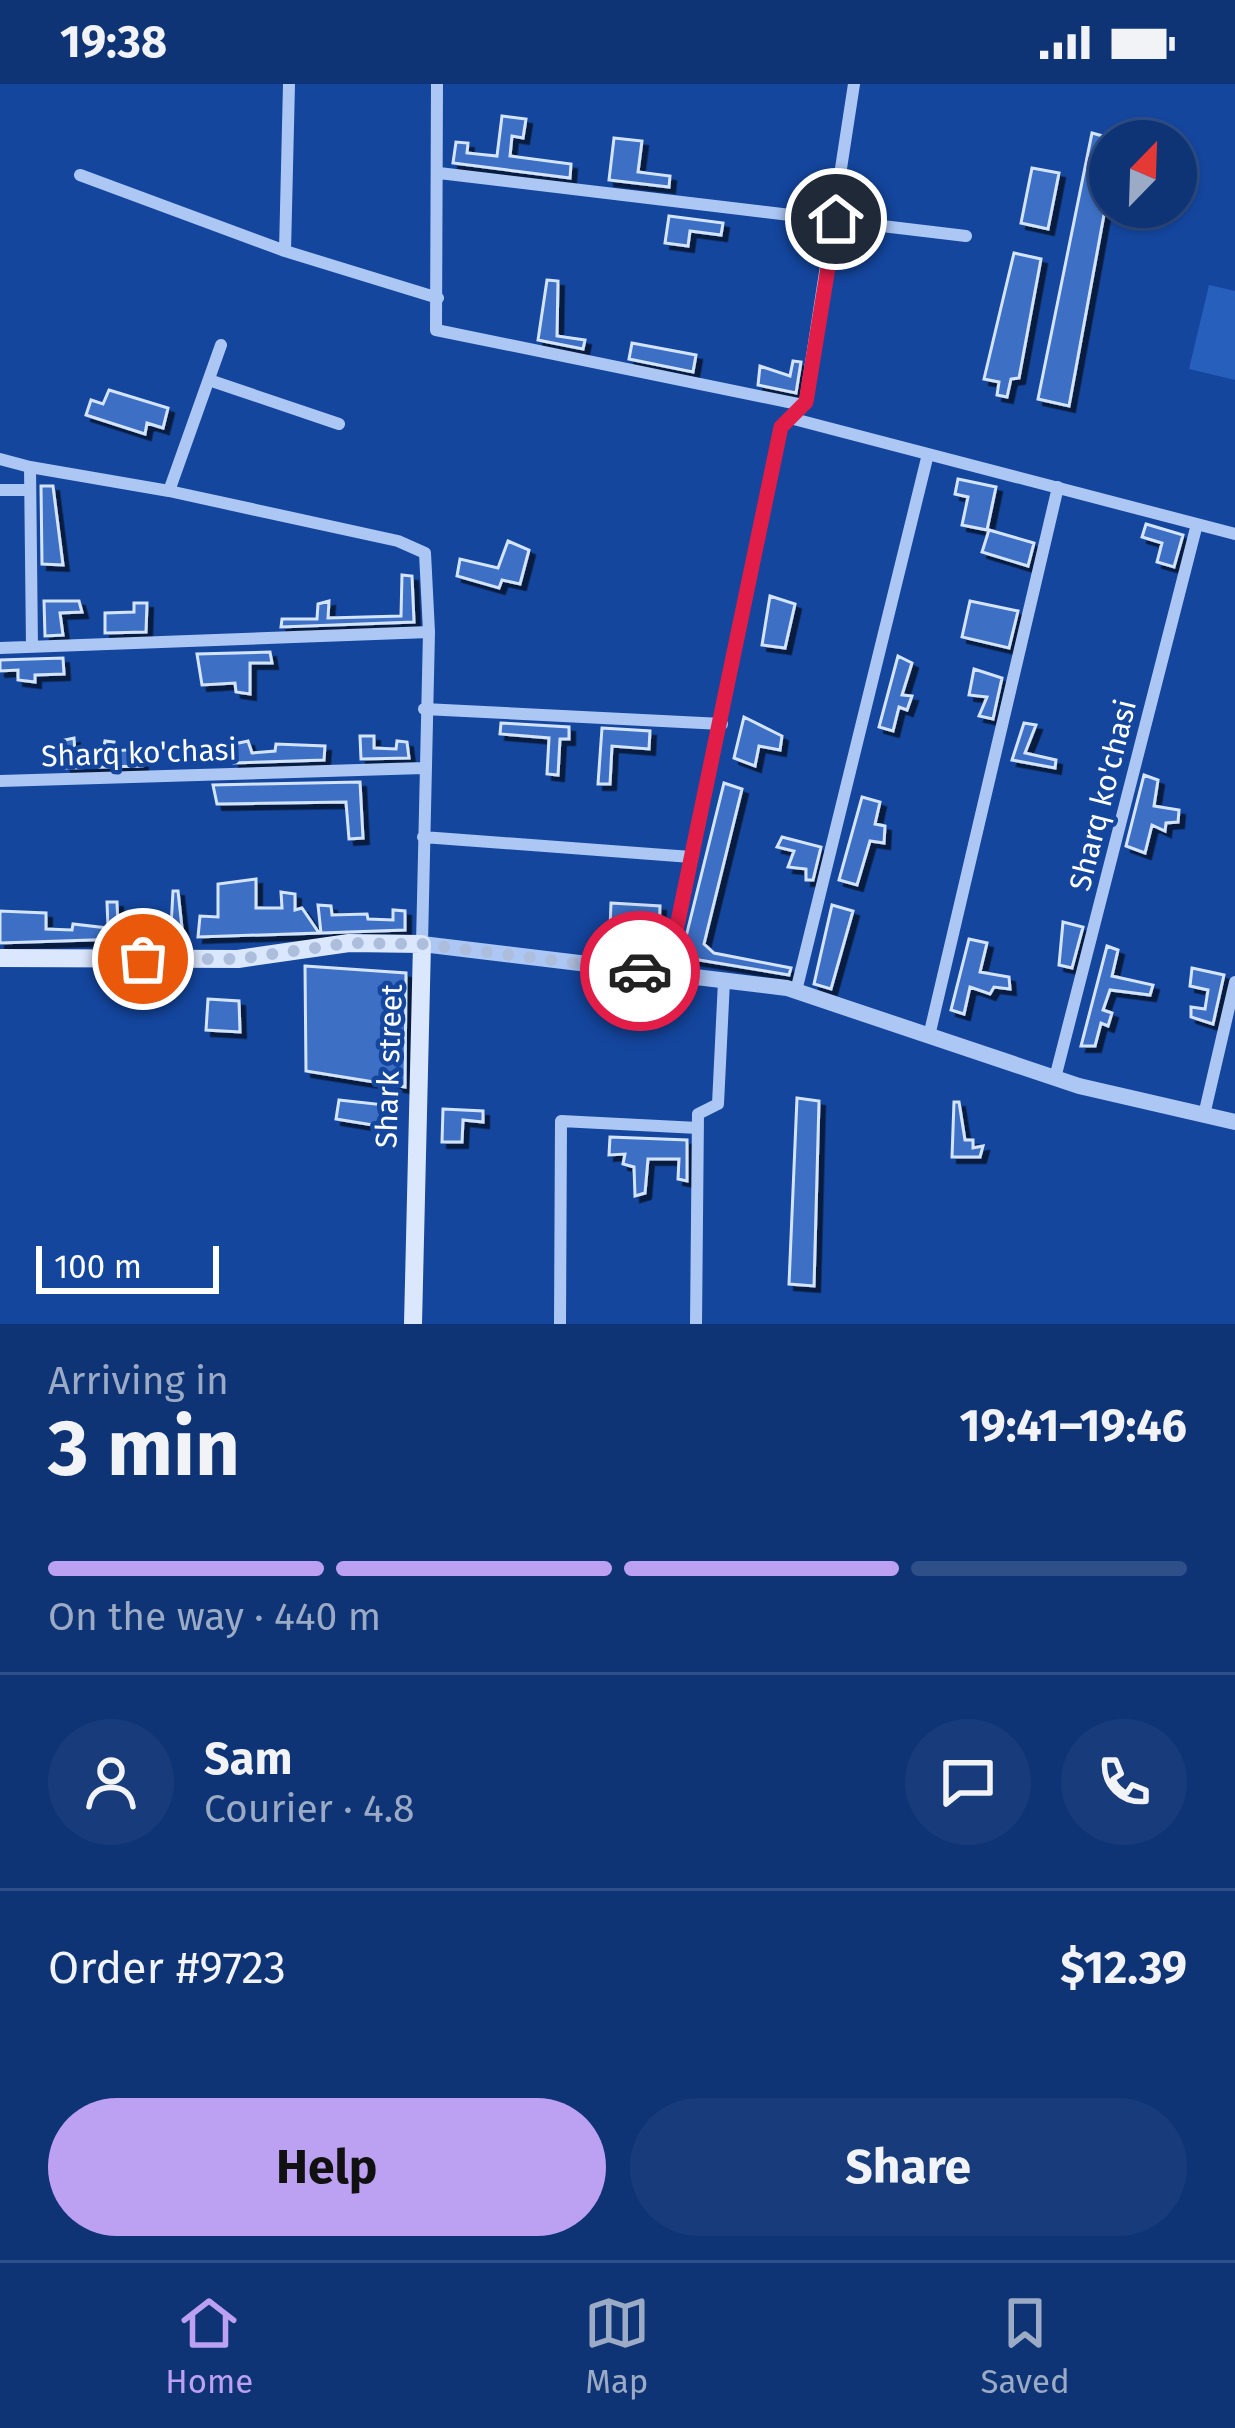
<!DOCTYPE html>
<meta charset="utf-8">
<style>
:root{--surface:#0f3476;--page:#183c7b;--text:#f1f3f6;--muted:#9baac5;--line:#2f4f88;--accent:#bca0f2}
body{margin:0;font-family:"Fira Sans",sans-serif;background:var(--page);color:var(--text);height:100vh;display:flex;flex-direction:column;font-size:45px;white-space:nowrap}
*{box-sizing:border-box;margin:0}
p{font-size:39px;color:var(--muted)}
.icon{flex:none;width:66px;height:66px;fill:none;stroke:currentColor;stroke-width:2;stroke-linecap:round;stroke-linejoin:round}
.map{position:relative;height:1240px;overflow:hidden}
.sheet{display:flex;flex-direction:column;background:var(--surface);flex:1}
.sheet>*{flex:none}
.needle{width:78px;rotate:23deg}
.tools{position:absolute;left:1089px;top:36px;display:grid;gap:24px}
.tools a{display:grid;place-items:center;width:108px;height:108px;border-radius:50%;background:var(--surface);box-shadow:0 3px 9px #0004,0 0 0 3px var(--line);font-size:60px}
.scale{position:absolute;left:36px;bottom:30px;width:183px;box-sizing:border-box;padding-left:12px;border:6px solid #fff;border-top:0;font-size:33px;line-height:42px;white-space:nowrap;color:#fff;-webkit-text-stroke:9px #14469e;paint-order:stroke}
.pin{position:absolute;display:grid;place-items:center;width:102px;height:102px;color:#fff;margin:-51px;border:6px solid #fff;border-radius:50%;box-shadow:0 3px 12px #0007}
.courier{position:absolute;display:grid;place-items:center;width:120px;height:120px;margin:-60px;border:9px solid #e11d48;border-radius:50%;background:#fff;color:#222;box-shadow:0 3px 15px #0007}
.overview em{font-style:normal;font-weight:700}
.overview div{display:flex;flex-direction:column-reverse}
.overview{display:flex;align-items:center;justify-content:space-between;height:204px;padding:0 48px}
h1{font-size:78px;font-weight:700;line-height:90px}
.bar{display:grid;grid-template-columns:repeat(4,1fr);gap:18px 12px;align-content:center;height:144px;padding:0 48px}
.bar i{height:15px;border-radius:9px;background:var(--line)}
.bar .on{background:var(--accent)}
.bar p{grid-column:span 4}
.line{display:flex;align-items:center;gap:30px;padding:0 48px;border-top:3px solid var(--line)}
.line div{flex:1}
.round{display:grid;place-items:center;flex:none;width:126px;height:126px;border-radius:63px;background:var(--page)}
.action{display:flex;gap:24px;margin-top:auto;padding:24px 48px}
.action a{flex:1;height:138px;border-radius:72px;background:var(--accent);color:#111;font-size:48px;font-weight:700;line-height:138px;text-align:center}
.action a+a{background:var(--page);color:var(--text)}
.status{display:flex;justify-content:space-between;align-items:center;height:84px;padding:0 60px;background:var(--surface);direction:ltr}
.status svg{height:33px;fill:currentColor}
.dock{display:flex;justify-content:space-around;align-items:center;height:168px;border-top:3px solid var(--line);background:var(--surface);font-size:33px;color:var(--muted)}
.dock a{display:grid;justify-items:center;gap:6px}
.dock .on{color:var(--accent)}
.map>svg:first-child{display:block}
</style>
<div class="status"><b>19:38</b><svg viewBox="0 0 49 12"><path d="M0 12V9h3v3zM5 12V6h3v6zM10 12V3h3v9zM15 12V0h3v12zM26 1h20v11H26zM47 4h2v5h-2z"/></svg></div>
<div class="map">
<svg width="1235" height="1240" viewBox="0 0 1235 1240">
<defs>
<filter id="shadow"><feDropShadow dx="5.5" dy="5.5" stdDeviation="0" flood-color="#0009"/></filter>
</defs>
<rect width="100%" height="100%" fill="#14469e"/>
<path fill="#275fbc" d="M 1209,201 L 1235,207 L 1235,296 L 1189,285 Z"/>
<path fill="#3d70c5" stroke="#d4e4fd" stroke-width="3" filter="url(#shadow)" d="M 502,32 L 526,35 L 523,54 L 512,52 L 510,72 L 571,80 L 570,94 L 453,79 L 456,58 L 468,59 L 467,69 L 497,72 Z
M 1092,49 L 1110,54 L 1110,98 L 1069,322 L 1038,315 Z
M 614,54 L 642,57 L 638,88 L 670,92 L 669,103 L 609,96 Z
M 1032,84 L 1059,89 L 1048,145 L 1021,139 Z
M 669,132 L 723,139 L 721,151 L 690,147 L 688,162 L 665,159 Z
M 1014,169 L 1041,175 L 1019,294 L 1011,295 L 1007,313 L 997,311 L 999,298 L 984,295 Z
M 547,196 L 558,197 L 557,252 L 585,256 L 583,265 L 538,256 Z
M 632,259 L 696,271 L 693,288 L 629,275 Z
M 793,277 L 801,278 L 796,309 L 758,301 L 760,282 L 790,292 Z
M 109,306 L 168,324 L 163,344 L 147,339 L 145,350 L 86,331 L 91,316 L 103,320 Z
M 958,395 L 996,403 L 987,446 L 962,441 L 968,413 L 955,410 Z
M 41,402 L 53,402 L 63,481 L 42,480 Z
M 1146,440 L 1183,451 L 1174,483 L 1157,478 L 1162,459 L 1142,453 Z
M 989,446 L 1034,459 L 1028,482 L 982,468 Z
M 508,457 L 529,466 L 520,500 L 502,496 L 499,504 L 457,492 L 460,475 L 498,484 Z
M 402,491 L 412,492 L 414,538 L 281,543 L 282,535 L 317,535 L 318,520 L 329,517 L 328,534 L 401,532 Z
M 770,512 L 795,520 L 785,564 L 762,561 Z
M 44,517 L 79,517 L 82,528 L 60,529 L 63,551 L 45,552 Z
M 970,517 L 1018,527 L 1009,564 L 962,553 Z
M 134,519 L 147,519 L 146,548 L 105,549 L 105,529 L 134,528 Z
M 270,568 L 272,579 L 250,579 L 250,610 L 236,608 L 235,599 L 202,601 L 197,570 Z
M 898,572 L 912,579 L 902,611 L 912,612 L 907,626 L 899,623 L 893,647 L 879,643 Z
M 63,574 L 64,590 L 35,591 L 35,598 L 18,596 L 18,586 L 0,587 L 0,576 Z
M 974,585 L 1002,594 L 993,635 L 979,632 L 987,613 L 969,611 Z
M 744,633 L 782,652 L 780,666 L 759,662 L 755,682 L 734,674 Z
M 501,639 L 569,643 L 569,655 L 560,655 L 558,691 L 547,690 L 549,654 L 500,650 Z
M 1024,639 L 1036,641 L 1025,669 L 1056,676 L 1055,684 L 1012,676 Z
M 602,644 L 650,647 L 649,665 L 612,662 L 610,700 L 598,700 Z
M 360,652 L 374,652 L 374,664 L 396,665 L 397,657 L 407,658 L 409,674 L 361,675 Z
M 74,654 L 75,669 L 103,668 L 105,657 L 114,658 L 113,667 L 141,665 L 142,682 L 66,684 L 65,656 Z
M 248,657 L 252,669 L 275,667 L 276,660 L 325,662 L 324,676 L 234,679 L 234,660 Z
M 1144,691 L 1158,696 L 1154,722 L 1179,726 L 1178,738 L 1166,739 L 1165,747 L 1152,741 L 1145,769 L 1126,762 Z
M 360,698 L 363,754 L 349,755 L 346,718 L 217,720 L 213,701 Z
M 724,699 L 742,705 L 704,860 L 714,869 L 791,884 L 789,891 L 681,873 Z
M 862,713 L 880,718 L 875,740 L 885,742 L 884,759 L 870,757 L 857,801 L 839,796 Z
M 782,753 L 821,763 L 813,796 L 806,796 L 806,785 L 788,783 L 794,767 L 777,763 Z
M 256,795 L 256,824 L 282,824 L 281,808 L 295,810 L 295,826 L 302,824 L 319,849 L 198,853 L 200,832 L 218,833 L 218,800 Z
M 173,807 L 178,807 L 183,853 L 0,859 L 0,827 L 46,829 L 46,845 L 72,846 L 73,840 L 108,844 L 107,818 L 117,818 L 118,843 L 171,843 Z
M 611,819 L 660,822 L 658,872 L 609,869 Z
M 318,821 L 331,822 L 332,831 L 367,830 L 368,835 L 393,836 L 393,826 L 405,827 L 405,846 L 321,849 Z
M 832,821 L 853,827 L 831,905 L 814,900 Z
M 1063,838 L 1083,843 L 1072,884 L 1059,881 Z
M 969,855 L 987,859 L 980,888 L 1009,893 L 1010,905 L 994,903 L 990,910 L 970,903 L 964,930 L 951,926 Z
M 1107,862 L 1118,866 L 1112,892 L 1153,901 L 1150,911 L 1110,906 L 1103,926 L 1112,929 L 1108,942 L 1101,939 L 1095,962 L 1081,962 Z
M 305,882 L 406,889 L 405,1003 L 306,987 Z
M 1192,884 L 1224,891 L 1213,940 L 1191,933 L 1191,923 L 1205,925 L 1208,906 L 1190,902 Z
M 208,915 L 239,917 L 240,948 L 206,946 Z
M 797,1014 L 819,1017 L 814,1202 L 789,1200 Z
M 339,1016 L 385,1021 L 385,1043 L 336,1035 Z
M 954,1018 L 959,1018 L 965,1056 L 973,1056 L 973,1064 L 983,1062 L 980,1073 L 952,1073 Z
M 443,1025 L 483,1027 L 483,1038 L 463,1036 L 462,1058 L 442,1058 Z
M 610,1053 L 687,1056 L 687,1097 L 678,1095 L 679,1075 L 648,1075 L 645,1109 L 635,1112 L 634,1083 L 623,1080 L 625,1070 L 609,1071 Z"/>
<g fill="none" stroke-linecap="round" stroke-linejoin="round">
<path stroke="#acc7f4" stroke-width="12" d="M 437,0 L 436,246 L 803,321
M 439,89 L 966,152
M 80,91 L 285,167 L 438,214
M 285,167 L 289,0
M 209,296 L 339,340
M 790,334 L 1235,450
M 0,375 L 30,383 L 32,563
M 30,383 L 169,407 L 221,261
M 0,406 L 30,406
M 169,407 L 398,457 L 425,469 L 429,548 L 422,860
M 0,564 L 429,548
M 424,625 L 722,640
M 0,697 L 423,684
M 423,753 L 691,773
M 667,890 L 781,343 L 805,318 L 854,0
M 796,907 L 928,370
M 929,952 L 1058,403
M 1055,994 L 1197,440
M 1204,1031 L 1235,898
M 560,1240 L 561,1037 L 698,1044
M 696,1240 L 698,1030 L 718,1020 L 724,897"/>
<path stroke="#acc7f4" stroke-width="16" d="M 422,860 L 787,904 L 1079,1002 L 1235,1038"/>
<path stroke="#dbe7fd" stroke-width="18" d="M 0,874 L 238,875 L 349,859 L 422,860 L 413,1240"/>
</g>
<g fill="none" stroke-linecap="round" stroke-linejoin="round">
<path stroke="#adbedd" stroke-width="12" stroke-dasharray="0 21.6" d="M 143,875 L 238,875 L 349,859 L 422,860 L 640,887"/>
<path stroke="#e11d48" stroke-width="15" d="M 640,887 L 667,890 L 781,343 L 806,318 L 836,135"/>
</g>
<g text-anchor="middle" stroke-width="9" stroke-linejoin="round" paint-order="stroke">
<g font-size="30" fill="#fff" stroke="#14469e">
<text transform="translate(139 669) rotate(-2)" y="10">Sharq ko'chasi</text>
<text transform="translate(1103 711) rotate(-76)" y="10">Sharq ko'chasi</text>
<text transform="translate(389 982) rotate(-88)" y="10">Shark street</text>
</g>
</g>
</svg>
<div class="tools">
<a><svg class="needle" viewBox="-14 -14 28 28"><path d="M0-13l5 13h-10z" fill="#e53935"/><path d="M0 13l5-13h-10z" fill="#9baac5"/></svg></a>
</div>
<div class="scale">100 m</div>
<div class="pin" style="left:143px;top:875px;background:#ea580c"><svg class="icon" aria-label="bag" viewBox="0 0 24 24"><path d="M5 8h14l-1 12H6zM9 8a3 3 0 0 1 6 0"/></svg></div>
<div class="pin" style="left:836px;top:135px;background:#1f2937"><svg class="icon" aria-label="home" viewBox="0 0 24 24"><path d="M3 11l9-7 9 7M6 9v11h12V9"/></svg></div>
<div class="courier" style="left:640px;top:887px"><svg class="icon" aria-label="car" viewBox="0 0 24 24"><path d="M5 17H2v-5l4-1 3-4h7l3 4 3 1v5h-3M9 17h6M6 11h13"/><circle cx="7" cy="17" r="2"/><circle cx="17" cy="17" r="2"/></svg></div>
</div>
<section class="sheet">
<div class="overview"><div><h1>3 min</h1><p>Arriving in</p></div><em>19:41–19:46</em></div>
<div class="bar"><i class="on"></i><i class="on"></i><i class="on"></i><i></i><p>On the way · 440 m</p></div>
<div class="line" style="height:216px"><a class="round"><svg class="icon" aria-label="person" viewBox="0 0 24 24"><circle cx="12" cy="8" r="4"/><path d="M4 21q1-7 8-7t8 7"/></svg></a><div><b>Sam</b><p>Courier · 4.8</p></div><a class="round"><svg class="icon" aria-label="chat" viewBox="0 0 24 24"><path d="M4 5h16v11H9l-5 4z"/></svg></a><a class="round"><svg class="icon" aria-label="phone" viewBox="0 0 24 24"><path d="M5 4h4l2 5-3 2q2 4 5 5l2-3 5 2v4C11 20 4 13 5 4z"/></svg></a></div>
<div class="line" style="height:156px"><div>Order #9723</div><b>$12.39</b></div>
<div class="action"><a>Help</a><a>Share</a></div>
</section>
<nav class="dock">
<a class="on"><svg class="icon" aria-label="home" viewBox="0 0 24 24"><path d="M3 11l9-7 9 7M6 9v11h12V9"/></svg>Home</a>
<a><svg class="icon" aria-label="map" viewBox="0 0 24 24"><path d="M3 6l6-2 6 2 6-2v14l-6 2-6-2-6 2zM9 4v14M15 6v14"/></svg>Map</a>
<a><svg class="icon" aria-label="saved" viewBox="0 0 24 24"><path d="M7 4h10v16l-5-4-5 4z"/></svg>Saved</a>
</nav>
